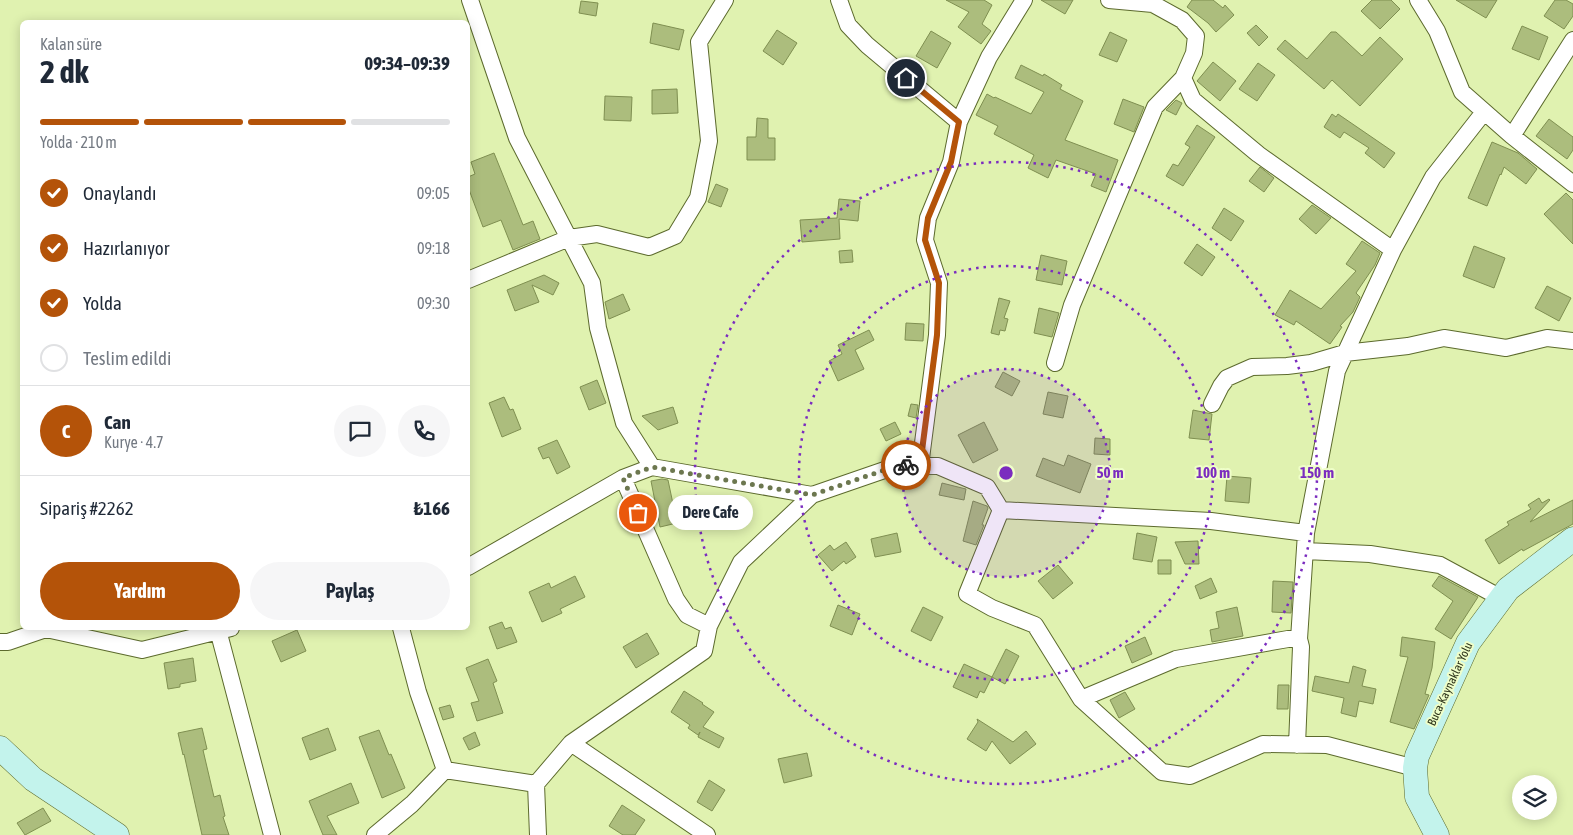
<!DOCTYPE html>
<html lang="tr">
<meta charset="utf-8">
<style>
:root{--surface:#fff;--page:#f6f6f7;--text:#1f2937;--muted:#747a83;--line:#e0e1e3;--accent:#b45309}
body{margin:0;font-family:"Asap Condensed",sans-serif;background:var(--page);color:var(--text);height:100vh;display:flex;flex-direction:column;font-size:19px;white-space:nowrap}
*{box-sizing:border-box;margin:0}
p{font-size:16px;color:var(--muted)}
.icon{flex:none;width:28px;height:28px;fill:none;stroke:currentColor;stroke-width:2;stroke-linecap:round;stroke-linejoin:round}
.map{position:relative;flex:1;overflow:hidden}
.drawer{position:absolute;left:20px;top:20px;width:450px;height:610px;display:flex;flex-direction:column;background:var(--surface);border-radius:8px;box-shadow:0 2px 12px #0003}
.drawer>*{flex:none}
.buttons{position:absolute;left:1512px;top:775px;display:grid;gap:10px}
.buttons a{display:grid;place-items:center;width:45px;height:45px;border-radius:50%;background:var(--surface);box-shadow:0 2px 12px #0003;font-size:25px}
.pin{position:absolute;display:grid;place-items:center;width:42px;height:42px;color:#fff;margin:-21px;border:2px solid #fff;border-radius:50%;box-shadow:0 1px 5px #0007}
.courier{position:absolute;display:grid;place-items:center;width:50px;height:50px;margin:-25px;border:4px solid #b45309;border-radius:50%;background:#fff;color:#222;box-shadow:0 1px 6px #0007}
.bubble{position:absolute;height:35px;border-radius:18px;background:var(--surface);box-shadow:0 2px 12px #0003;font-size:16px;font-weight:700;line-height:35px;text-align:center}
.summary em{font-style:normal;font-weight:700}
.summary div{display:flex;flex-direction:column-reverse}
.summary{display:flex;align-items:center;justify-content:space-between;height:85px;padding:0 20px}
h1{font-size:32px;font-weight:700;line-height:38px}
.bar{display:grid;grid-template-columns:repeat(4,1fr);gap:8px 5px;align-content:center;height:60px;padding:0 20px}
.bar i{height:6px;border-radius:4px;background:var(--line)}
.bar .selected{background:var(--accent)}
.bar p{grid-column:span 4}
.line{display:flex;align-items:center;gap:12px;padding:0 20px;border-top:1px solid var(--line)}
.line div{flex:1}
.round{display:grid;place-items:center;flex:none;width:52px;height:52px;border-radius:26px;background:var(--page)}
ol{padding:0 20px;list-style:none}
li{display:flex;align-items:center;gap:15px;height:55px}
li p{margin-inline-start:auto}
li .icon{padding:5px;border-radius:50%;background:var(--accent);color:#fff;stroke-width:4}
li:last-child{color:var(--muted)}
li i{width:28px;height:28px;border:2px solid var(--line);border-radius:50%}
.action{display:flex;gap:10px;margin-top:auto;padding:10px 20px}
.action a{flex:1;height:58px;border-radius:30px;background:var(--accent);color:#fff;font-size:20px;font-weight:700;line-height:58px;text-align:center}
.action a+a{background:var(--page);color:var(--text)}
.map>svg:first-child{display:block}
</style>
<div class="map">
<svg width="1573" height="835" viewBox="0 0 1573 835">
<rect width="100%" height="100%" fill="#e0f2b0"/>
<path fill="#acbd7d" stroke="#7f8f51" d="M 946,0 L 984,0 L 992,5 L 982,24 L 991,31 L 981,44 L 958,27 L 969,12 Z
M 1041,0 L 1073,0 L 1065,14 Z
M 1192,0 L 1213,0 L 1223,8 L 1225,5 L 1234,15 L 1216,32 L 1208,23 L 1187,7 Z
M 1372,0 L 1391,0 L 1400,9 L 1380,29 L 1361,11 Z
M 1456,0 L 1497,0 L 1486,18 Z
M 1555,0 L 1566,0 L 1573,4 L 1573,16 L 1564,29 L 1544,16 Z
M 581,1 L 598,3 L 596,16 L 579,13 Z
M 653,23 L 684,30 L 679,50 L 650,43 Z
M 1256,25 L 1268,37 L 1259,46 L 1247,33 Z
M 1522,26 L 1548,37 L 1539,60 L 1512,49 Z
M 777,30 L 797,43 L 783,65 L 763,51 Z
M 931,31 L 951,43 L 937,68 L 916,56 Z
M 1110,32 L 1127,40 L 1117,62 L 1099,55 Z
M 1331,32 L 1336,32 L 1362,56 L 1380,37 L 1403,59 L 1360,106 L 1332,80 L 1324,89 L 1277,49 L 1285,40 L 1307,59 Z
M 1213,62 L 1236,81 L 1220,101 L 1197,81 Z
M 1258,63 L 1275,75 L 1257,101 L 1239,89 Z
M 1021,65 L 1043,76 L 1044,74 L 1062,85 L 1060,89 L 1083,101 L 1065,140 L 1118,160 L 1106,192 L 1091,186 L 1096,174 L 1056,160 L 1048,178 L 1028,168 L 1034,155 L 994,134 L 998,126 L 976,115 L 987,94 L 994,98 L 995,97 L 1031,114 L 1044,92 L 1015,78 Z
M 677,89 L 678,113 L 652,114 L 652,90 Z
M 605,96 L 632,97 L 631,121 L 604,120 Z
M 1123,99 L 1144,107 L 1134,132 L 1114,124 Z
M 1176,100 L 1182,103 L 1176,115 L 1166,110 Z
M 1332,114 L 1336,117 L 1338,114 L 1395,153 L 1384,168 L 1365,153 L 1369,148 L 1344,132 L 1340,138 L 1324,127 Z
M 757,118 L 768,119 L 768,138 L 775,138 L 775,160 L 747,160 L 747,137 L 756,137 Z
M 1549,119 L 1573,137 L 1573,150 L 1567,159 L 1536,136 Z
M 1197,125 L 1215,137 L 1183,186 L 1166,176 L 1173,164 L 1178,166 L 1190,147 L 1185,144 Z
M 1492,142 L 1518,153 L 1537,169 L 1526,184 L 1504,167 L 1501,175 L 1500,174 L 1487,206 L 1468,198 Z
M 494,153 L 523,225 L 533,221 L 540,239 L 513,250 L 501,220 L 483,227 L 468,187 L 468,177 L 475,174 L 471,162 Z
M 1260,167 L 1274,178 L 1264,192 L 1249,181 Z
M 716,184 L 728,189 L 721,207 L 708,202 Z
M 1566,193 L 1573,200 L 1573,244 L 1544,214 Z
M 839,199 L 860,201 L 858,221 L 839,219 L 840,239 L 802,242 L 800,220 L 837,218 Z
M 1312,205 L 1331,218 L 1316,234 L 1299,219 Z
M 1224,208 L 1244,221 L 1231,241 L 1212,228 Z
M 1362,241 L 1380,253 L 1375,265 L 1356,293 L 1360,297 L 1353,312 L 1340,326 L 1342,327 L 1330,344 L 1296,321 L 1294,325 L 1275,315 L 1290,290 L 1321,309 L 1356,271 L 1346,264 Z
M 1197,244 L 1215,257 L 1202,276 L 1184,263 Z
M 1474,246 L 1505,258 L 1494,288 L 1463,276 Z
M 852,250 L 853,262 L 840,263 L 839,251 Z
M 1041,255 L 1067,261 L 1062,285 L 1036,280 Z
M 544,275 L 559,283 L 553,295 L 532,285 L 539,302 L 515,311 L 507,290 Z
M 1547,286 L 1571,298 L 1559,321 L 1535,308 Z
M 623,294 L 630,310 L 609,319 L 605,302 Z
M 999,298 L 1010,301 L 1004,318 L 1008,319 L 1005,331 L 1000,330 L 999,335 L 991,333 Z
M 1039,308 L 1059,313 L 1052,337 L 1034,333 Z
M 906,323 L 924,324 L 923,341 L 905,340 Z
M 869,330 L 874,340 L 855,350 L 864,369 L 838,381 L 829,361 L 842,354 L 838,345 Z
M 1003,372 L 1020,381 L 1012,396 L 995,387 Z
M 597,380 L 606,403 L 589,410 L 580,387 Z
M 1048,392 L 1068,396 L 1063,418 L 1043,414 Z
M 504,397 L 510,410 L 513,409 L 521,429 L 502,437 L 489,403 Z
M 911,404 L 918,405 L 916,418 L 908,416 Z
M 673,407 L 678,423 L 658,430 L 642,416 Z
M 1193,410 L 1212,414 L 1209,440 L 1189,438 Z
M 895,422 L 901,434 L 886,441 L 880,429 Z
M 984,422 L 998,450 L 973,463 L 958,435 Z
M 1095,438 L 1110,439 L 1110,455 L 1094,454 Z
M 557,440 L 570,467 L 557,474 L 549,457 L 543,459 L 538,448 Z
M 1068,455 L 1091,464 L 1080,493 L 1036,476 L 1043,458 L 1064,466 Z
M 1227,476 L 1251,478 L 1249,503 L 1225,501 Z
M 662,479 L 668,480 L 677,523 L 660,527 L 651,481 Z
M 942,483 L 966,489 L 964,500 L 939,495 Z
M 1539,498 L 1542,503 L 1549,499 L 1550,500 L 1530,522 L 1573,500 L 1573,524 L 1523,551 L 1522,549 L 1499,564 L 1485,540 L 1509,525 L 1507,522 L 1531,509 L 1528,505 Z
M 973,501 L 987,506 L 988,508 L 982,525 L 984,525 L 976,545 L 963,541 Z
M 897,533 L 901,552 L 875,557 L 871,539 Z
M 1137,533 L 1157,537 L 1152,562 L 1133,559 Z
M 1198,541 L 1199,564 L 1185,564 L 1175,542 Z
M 846,542 L 856,557 L 846,564 L 844,561 L 832,571 L 818,555 L 830,545 L 834,550 Z
M 1158,560 L 1171,560 L 1171,574 L 1158,574 Z
M 1058,565 L 1073,583 L 1053,599 L 1038,581 Z
M 575,576 L 585,597 L 560,609 L 562,613 L 542,622 L 529,592 L 549,583 L 551,588 Z
M 1439,576 L 1478,597 L 1451,639 L 1435,629 L 1453,601 L 1432,586 Z
M 1211,578 L 1217,592 L 1200,599 L 1195,586 Z
M 1273,581 L 1293,582 L 1291,613 L 1272,612 Z
M 838,605 L 860,614 L 852,635 L 830,626 Z
M 923,607 L 943,617 L 931,641 L 911,631 Z
M 1237,607 L 1243,636 L 1212,642 L 1210,630 L 1219,628 L 1216,612 Z
M 502,622 L 505,629 L 511,627 L 517,642 L 497,649 L 489,627 Z
M 297,630 L 306,651 L 281,662 L 272,641 Z
M 647,633 L 659,654 L 636,668 L 623,647 Z
M 1145,637 L 1152,654 L 1132,663 L 1125,646 Z
M 1402,637 L 1435,642 L 1432,668 L 1425,694 L 1429,695 L 1414,729 L 1390,722 L 1408,657 L 1400,656 Z
M 1006,649 L 1019,656 L 1005,684 L 992,677 Z
M 193,658 L 196,681 L 180,684 L 180,687 L 168,689 L 164,663 Z
M 488,659 L 497,681 L 493,683 L 503,713 L 477,721 L 471,703 L 479,701 L 466,668 Z
M 964,664 L 992,677 L 984,693 L 980,691 L 977,698 L 953,687 Z
M 1353,666 L 1366,670 L 1362,686 L 1376,689 L 1373,704 L 1359,701 L 1356,717 L 1341,713 L 1344,698 L 1312,691 L 1315,676 L 1349,683 Z
M 1278,685 L 1289,685 L 1288,709 L 1277,709 Z
M 684,691 L 703,703 L 702,704 L 714,712 L 703,727 L 724,738 L 719,748 L 698,737 L 700,732 L 698,735 L 688,728 L 690,725 L 671,712 Z
M 1125,692 L 1135,709 L 1119,718 L 1110,700 Z
M 450,705 L 454,717 L 443,720 L 439,708 Z
M 977,719 L 1013,742 L 1026,731 L 1036,744 L 1010,764 L 992,741 L 986,751 L 967,739 L 978,722 Z
M 202,728 L 207,749 L 203,750 L 214,797 L 220,795 L 225,816 L 223,817 L 229,835 L 202,835 L 184,754 L 183,755 L 178,733 Z
M 328,728 L 336,750 L 310,760 L 302,738 Z
M 379,730 L 389,755 L 391,754 L 405,788 L 382,798 L 359,737 Z
M 475,732 L 480,745 L 469,750 L 463,738 Z
M 807,753 L 812,776 L 784,783 L 778,759 Z
M 709,780 L 725,790 L 712,811 L 697,802 Z
M 351,783 L 359,803 L 327,816 L 337,835 L 323,835 L 309,801 Z
M 622,805 L 645,820 L 635,835 L 623,835 L 609,826 Z
M 43,808 L 51,821 L 25,835 L 17,823 Z"/>
<g fill="none" stroke-linecap="round" stroke-linejoin="round">
<g stroke="#5c6a2d" stroke-width="18">
<path id="street" d="M 470,0 L 517,138 L 592,283 L 598,328 L 624,423 L 652,467
M 839,0 L 848,25 L 867,45 L 959,122
M 1109,0 L 1153,4 L 1182,20 L 1196,36 L 1194,53 L 1183,78 L 1193,100 L 1258,154 L 1393,250
M 1418,0 L 1437,31 L 1462,92 L 1512,136 L 1573,184
M 1512,136 L 1573,40
M 468,280 L 569,238 L 597,234 L 649,247 L 675,236 L 698,198 L 709,141 L 699,42 L 725,0
M 1055,363 L 1072,305 L 1155,107 L 1183,78
M 1212,404 L 1221,386 L 1227,378 L 1252,367 L 1287,366 L 1311,363 L 1345,353 L 1408,346 L 1444,338 L 1506,348 L 1547,338 L 1573,341
M 920,466 L 937,335 L 939,283 L 925,240 L 928,218 L 951,162 L 959,122 L 989,57 L 1024,0
M 623,478 L 676,599 L 687,615 L 709,626
M 1001,510 L 1211,521 L 1306,533 L 1299,639 L 1301,647 L 1297,745
M 1306,533 L 1337,371 L 1393,250 L 1433,177 L 1484,112
M 1305,551 L 1370,554 L 1440,565 L 1501,598
M 468,567 L 623,478 L 652,467 L 812,495 L 899,465 L 938,466 L 987,487 L 1001,510 L 967,594 L 992,608 L 1035,625 L 1081,699 L 1162,772 L 1190,776 L 1263,744 L 1327,745 L 1415,768
M 401,628 L 418,692 L 445,770
M 218,630 L 272,835
M 0,642 L 8,642 L 46,629 L 142,650 L 231,628
M 1081,699 L 1176,659 L 1288,639 L 1299,639
M 571,743 L 707,835
M 445,770 L 536,784
M 375,835 L 412,804 L 445,770
M 538,835 L 536,784 L 571,743 L 704,651 L 709,626 L 741,562 L 812,495"/>
</g>
<g stroke="#5c6a2d" stroke-width="25">
<path id="secondary" d="M 0,748 L 33,779 L 117,835
M 1437,835 L 1417,797 L 1415,768 L 1417,756 L 1468,643 L 1508,589 L 1573,539"/>
</g>
<use href="#street" stroke="#fff" stroke-width="16"/>
<use href="#secondary" stroke="#c3f3ec" stroke-width="24"/>
</g>
<g fill="none" stroke-linecap="round" stroke-linejoin="round">
<path stroke="#6c774f" stroke-width="5" stroke-dasharray="0 9" d="M 638,513 L 623,478 L 652,467 L 812,495 L 899,465 L 906,465"/>
<path stroke="#b45309" stroke-width="6" d="M 906,465 L 920,466 L 937,335 L 939,283 L 925,240 L 928,218 L 951,162 L 959,122 L 906,78"/>
</g>
<circle cx="1006" cy="473" r="104" fill="#7b2cbf" fill-opacity=".12"/>
<g fill="none" stroke="#7b2cbf" stroke-width="2.5" stroke-dasharray="2.5 5">
<circle cx="1006" cy="473" r="104"/>
<circle cx="1006" cy="473" r="207"/>
<circle cx="1006" cy="473" r="311"/>
</g>
<g text-anchor="middle" stroke-width="4" stroke-linejoin="round" paint-order="stroke">
<g font-size="12" fill="#2e351b" stroke="#effec9">
<text transform="translate(1450 684) rotate(-65)" y="4">Buca-Kaynaklar Yolu</text>
</g>
</g>
<circle cx="1006" cy="473" r="8" fill="#7b2cbf" stroke="#effec9" stroke-width="2.5"/>
<g font-size="15" text-anchor="middle" font-weight="bold" fill="#7b2cbf" stroke="#effec9" stroke-width="4" stroke-linejoin="round" paint-order="stroke">
<text x="1110" y="478">50 m</text>
<text x="1213" y="478">100 m</text>
<text x="1317" y="478">150 m</text>
</g>
</svg>
<div class="buttons">
<a><svg class="icon" aria-label="layers" viewBox="0 0 24 24"><path d="M12 4l9 5-9 5-9-5zM3 14l9 5 9-5"/></svg></a>
</div>
<div class="pin" style="left:638px;top:513px;background:#ea580c"><svg class="icon" aria-label="bag" viewBox="0 0 24 24"><path d="M5 8h14l-1 12H6zM9 8a3 3 0 0 1 6 0"/></svg></div>
<div class="pin" style="left:906px;top:78px;background:#1f2937"><svg class="icon" aria-label="home" viewBox="0 0 24 24"><path d="M3 11l9-7 9 7M6 9v11h12V9"/></svg></div>
<div class="courier" style="left:906px;top:465px"><svg class="icon" aria-label="bike" viewBox="0 0 24 24"><circle cx="6" cy="16" r="4"/><circle cx="18" cy="16" r="4"/><path d="M6 16l4-8h5l3 8M10 8l3 8H6M13 5h3"/></svg></div>
<div class="bubble" style="left:668px;top:495px;width:85px">Dere Cafe</div>
<section class="drawer">
<div class="summary"><div><h1>2 dk</h1><p>Kalan süre</p></div><em>09:34–09:39</em></div>
<div class="bar"><i class="selected"></i><i class="selected"></i><i class="selected"></i><i></i><p>Yolda · 210 m</p></div>
<ol>
<li><svg class="icon" aria-label="check" viewBox="0 0 24 24"><path d="M5 12l5 5 9-10"/></svg>Onaylandı<p>09:05</p></li>
<li><svg class="icon" aria-label="check" viewBox="0 0 24 24"><path d="M5 12l5 5 9-10"/></svg>Hazırlanıyor<p>09:18</p></li>
<li><svg class="icon" aria-label="check" viewBox="0 0 24 24"><path d="M5 12l5 5 9-10"/></svg>Yolda<p>09:30</p></li>
<li><i></i>Teslim edildi</li>
</ol>
<div class="line" style="height:90px"><b class="round" style="background:var(--accent);color:#fff">C</b><div><b>Can</b><p>Kurye · 4.7</p></div><a class="round"><svg class="icon" aria-label="chat" viewBox="0 0 24 24"><path d="M4 5h16v11H9l-5 4z"/></svg></a><a class="round"><svg class="icon" aria-label="phone" viewBox="0 0 24 24"><path d="M5 4h4l2 5-3 2q2 4 5 5l2-3 5 2v4C11 20 4 13 5 4z"/></svg></a></div>
<div class="line" style="height:65px"><div>Sipariş #2262</div><b>₺166</b></div>
<div class="action"><a>Yardım</a><a>Paylaş</a></div>
</section>
</div>
